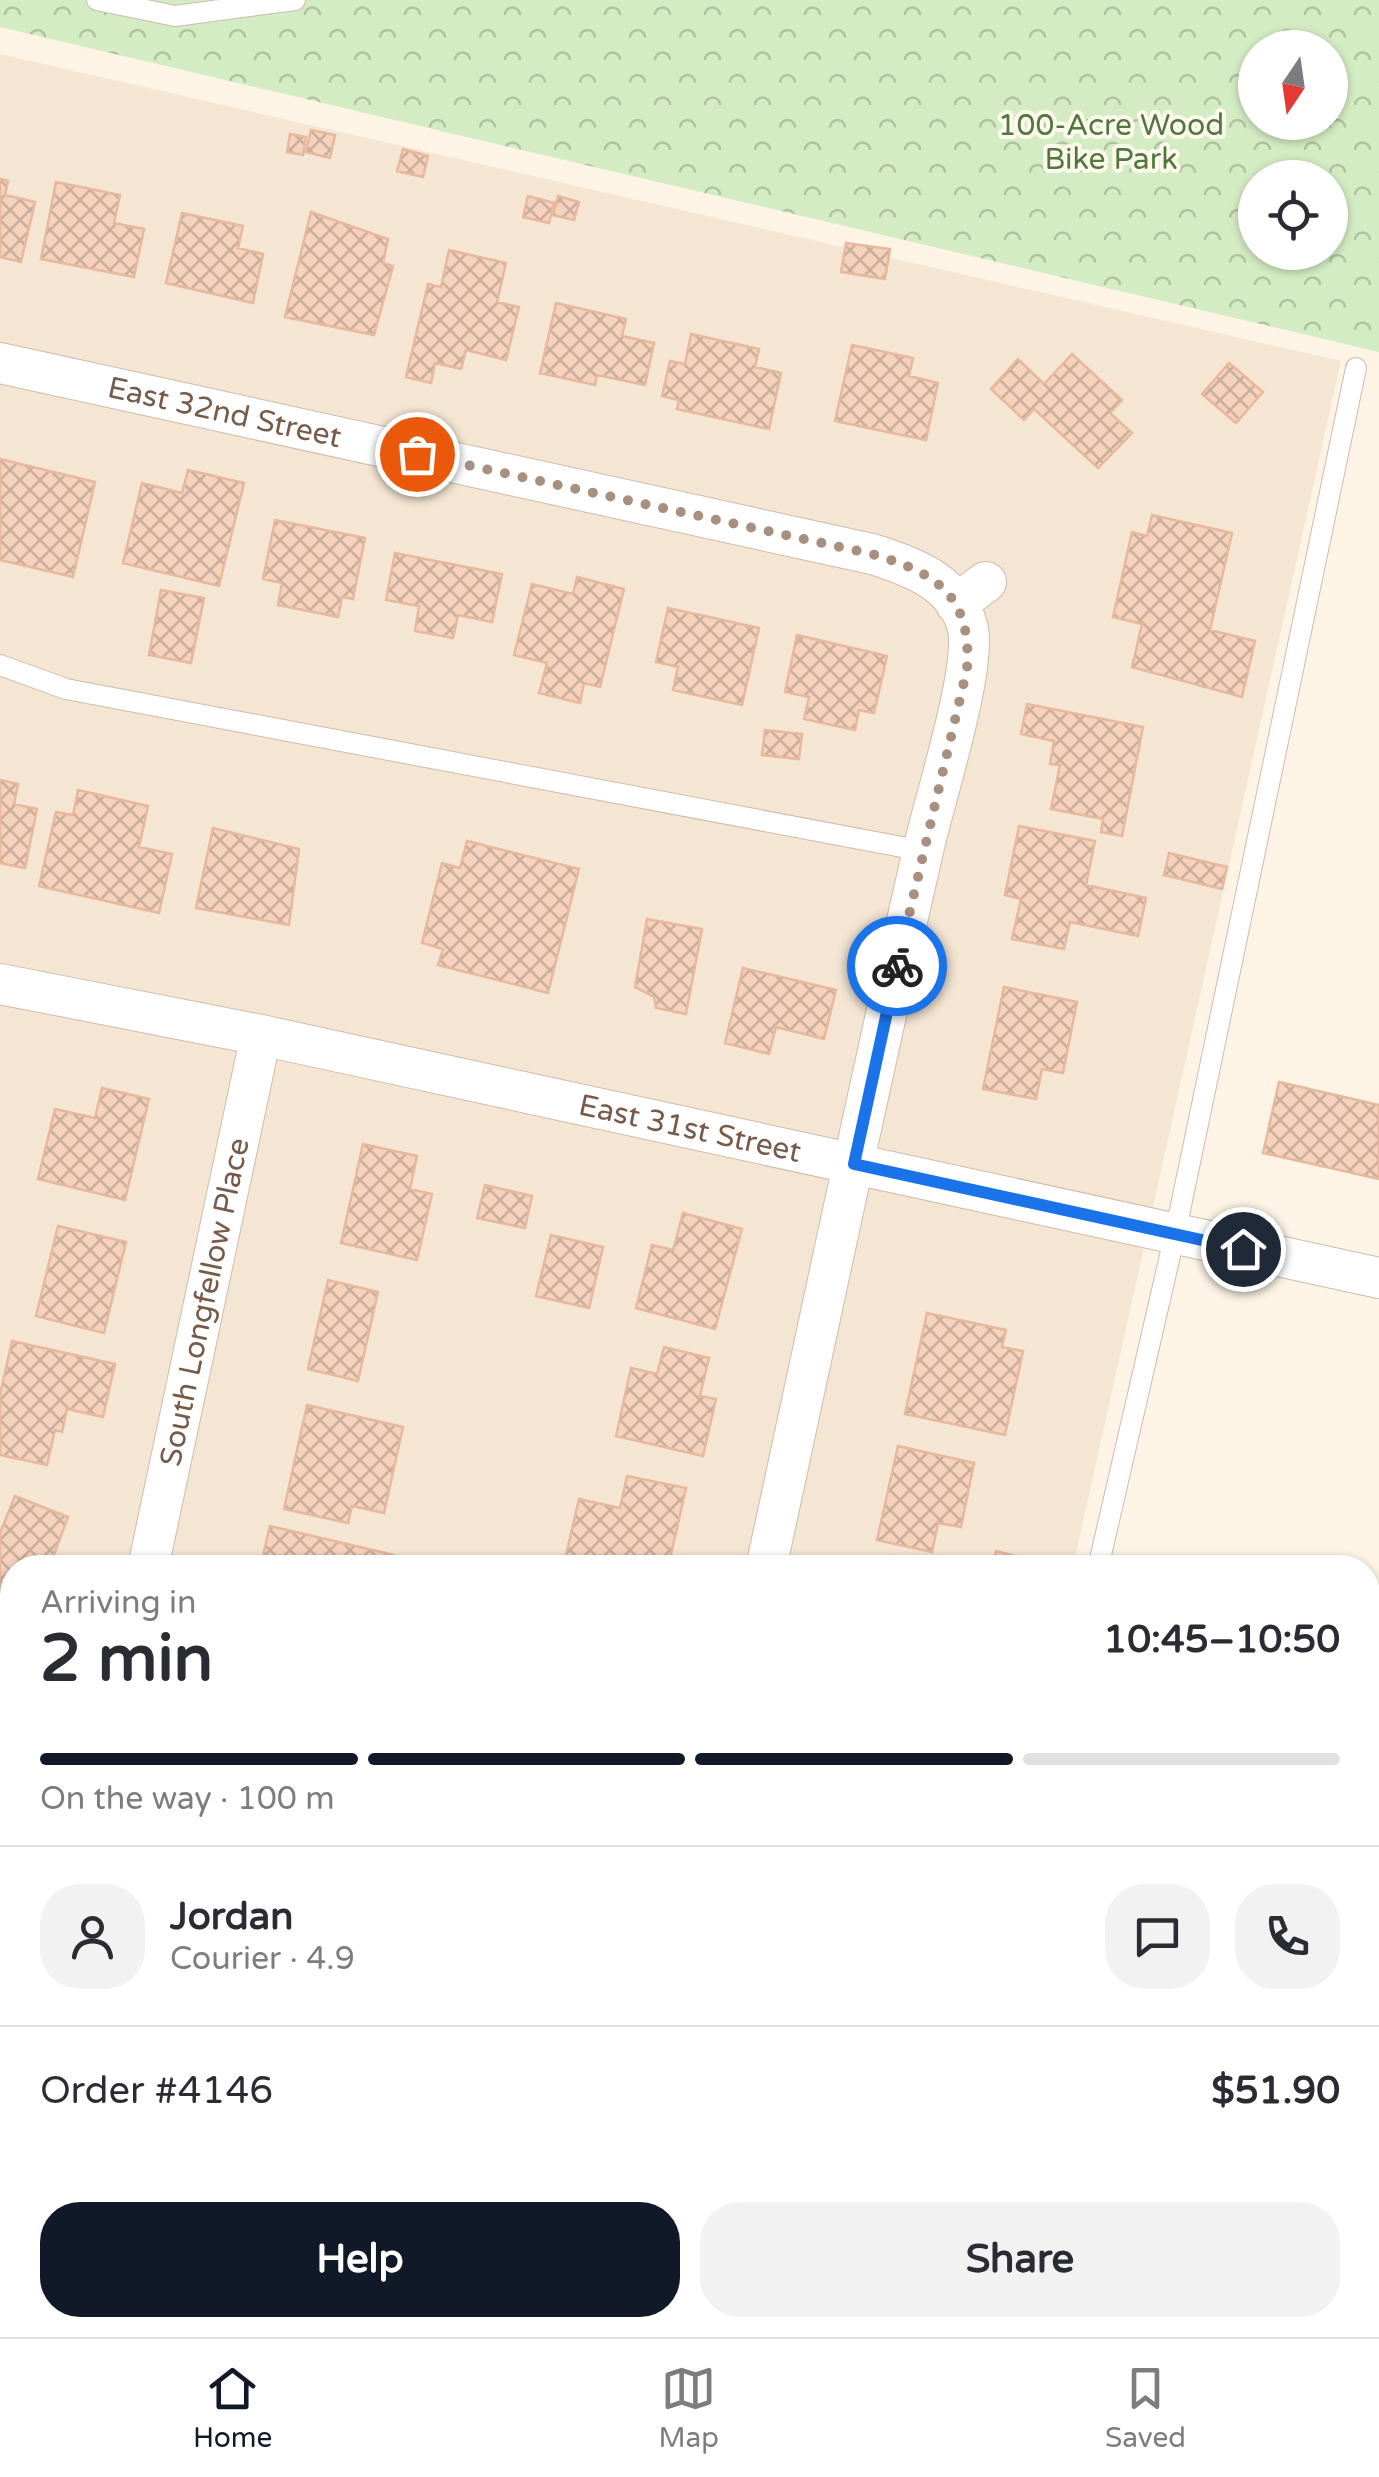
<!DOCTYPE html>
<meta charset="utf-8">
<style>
:root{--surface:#fff;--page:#f2f2f3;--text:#2b2b33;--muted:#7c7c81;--line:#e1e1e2;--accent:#111827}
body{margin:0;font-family:"Varela Round",sans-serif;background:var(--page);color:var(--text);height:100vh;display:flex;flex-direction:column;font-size:38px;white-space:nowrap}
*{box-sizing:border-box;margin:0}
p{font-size:32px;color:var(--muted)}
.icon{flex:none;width:55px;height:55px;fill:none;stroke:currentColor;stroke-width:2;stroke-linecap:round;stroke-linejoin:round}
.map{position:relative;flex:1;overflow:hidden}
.side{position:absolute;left:0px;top:1555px;width:1380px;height:782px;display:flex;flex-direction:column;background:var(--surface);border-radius:40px 40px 0 0;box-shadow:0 2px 8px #0004}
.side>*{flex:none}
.needle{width:65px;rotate:193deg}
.buttons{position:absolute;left:1238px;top:30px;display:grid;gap:20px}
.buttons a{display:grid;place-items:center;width:110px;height:110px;border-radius:50%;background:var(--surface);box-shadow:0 2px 8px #0004;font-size:50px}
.pin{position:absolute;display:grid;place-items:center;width:85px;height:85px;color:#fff;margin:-42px;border:5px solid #fff;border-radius:50%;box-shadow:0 2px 10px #0007}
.courier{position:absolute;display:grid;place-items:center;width:100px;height:100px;margin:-50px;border:8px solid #1a73e8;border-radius:50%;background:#fff;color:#222;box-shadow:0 2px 12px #0007}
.headline em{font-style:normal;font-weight:700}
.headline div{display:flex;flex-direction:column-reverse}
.headline{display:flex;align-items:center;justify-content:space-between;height:170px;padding:0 40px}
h1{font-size:65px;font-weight:700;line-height:75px}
.bar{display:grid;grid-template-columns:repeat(4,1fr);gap:15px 10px;align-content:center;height:120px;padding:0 40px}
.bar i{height:12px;border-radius:8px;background:var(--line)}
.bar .on{background:var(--accent)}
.bar p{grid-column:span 4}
.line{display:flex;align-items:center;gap:25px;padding:0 40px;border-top:2px solid var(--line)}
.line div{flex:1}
.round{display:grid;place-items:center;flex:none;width:105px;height:105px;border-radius:40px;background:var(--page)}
.action{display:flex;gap:20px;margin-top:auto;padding:20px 40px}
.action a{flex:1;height:115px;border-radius:40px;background:var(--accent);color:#fff;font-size:40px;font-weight:700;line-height:115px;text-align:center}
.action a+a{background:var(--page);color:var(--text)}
.tabs{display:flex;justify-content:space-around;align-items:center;height:140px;border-top:2px solid var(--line);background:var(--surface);font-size:28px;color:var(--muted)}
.tabs a{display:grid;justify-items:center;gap:5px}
.tabs .on{color:var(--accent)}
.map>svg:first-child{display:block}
</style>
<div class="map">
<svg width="1379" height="2337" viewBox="0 0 1379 2337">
<defs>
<pattern id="forest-crowns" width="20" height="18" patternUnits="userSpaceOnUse" patternTransform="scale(2.5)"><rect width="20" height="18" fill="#d4ecc3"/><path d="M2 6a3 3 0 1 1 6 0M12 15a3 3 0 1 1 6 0" fill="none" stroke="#b1c2a0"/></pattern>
<pattern id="building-cross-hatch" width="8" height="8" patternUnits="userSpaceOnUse" patternTransform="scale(2.5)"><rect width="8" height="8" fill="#f4d2bc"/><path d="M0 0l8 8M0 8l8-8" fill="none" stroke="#caad9b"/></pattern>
</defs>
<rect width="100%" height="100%" fill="#fdf4e6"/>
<path fill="#f5e6d4" d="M 0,54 L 1341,361 L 1073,1567 L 12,1568 L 12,1639 L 0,1623 Z
M 579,2325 L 906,2325 L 903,2337 L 589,2337 Z"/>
<path fill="#fee4d9" d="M 0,2023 L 12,2037 L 12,2325 L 268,2325 L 279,2337 L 0,2337 Z
M 947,2325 L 1168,2325 L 1165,2337 L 945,2337 Z"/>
<path fill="url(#forest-crowns)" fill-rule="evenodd" d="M 0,0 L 1379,0 L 1379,352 L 0,27 ZM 1255,48 L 1330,48 L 1330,122 L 1255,122 ZM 1255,178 L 1330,178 L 1330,252 L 1255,252 Z"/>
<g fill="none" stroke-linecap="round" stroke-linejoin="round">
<path stroke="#9fd1da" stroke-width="12" d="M 0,1822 L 12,1836
M 447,2325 L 457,2337"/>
</g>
<path fill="url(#building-cross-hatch)" stroke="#e7b89c" stroke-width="2.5" d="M 311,130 L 335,135 L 330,158 L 306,152 Z
M 290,134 L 306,137 L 303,155 L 287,152 Z
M 403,149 L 428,156 L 423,177 L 397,171 Z
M 0,179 L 8,181 L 5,195 L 35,202 L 21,262 L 0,257 Z
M 56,182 L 120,195 L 114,223 L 144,229 L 134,277 L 41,259 Z
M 528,196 L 554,203 L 549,223 L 523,217 Z
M 558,196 L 579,202 L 574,220 L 553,215 Z
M 311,212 L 388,239 L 383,263 L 393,266 L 374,335 L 285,317 Z
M 182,213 L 243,226 L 238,248 L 263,254 L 253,303 L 166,283 Z
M 846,243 L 890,249 L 885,279 L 841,272 Z
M 449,250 L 506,263 L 497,302 L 519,307 L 506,360 L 466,350 L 461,369 L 435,363 L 431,383 L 406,377 L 428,284 L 441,287 Z
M 556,303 L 626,319 L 622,336 L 654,343 L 645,385 L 597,375 L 595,385 L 540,373 Z
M 691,334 L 759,349 L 755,367 L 781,373 L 769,429 L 677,409 L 679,400 L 662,396 L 670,361 L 685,364 Z
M 852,345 L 913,358 L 909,376 L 938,383 L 926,440 L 835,421 Z
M 1072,354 L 1122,400 L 1110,413 L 1132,433 L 1098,468 L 1034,409 L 1024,420 L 991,389 L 1018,359 L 1044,384 Z
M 1229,363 L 1263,392 L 1236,423 L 1202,394 Z
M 0,459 L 95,482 L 73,577 L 0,560 Z
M 188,470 L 244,483 L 219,586 L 123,563 L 142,483 L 182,493 Z
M 1152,515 L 1232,533 L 1210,630 L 1255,641 L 1242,697 L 1132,667 L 1142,624 L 1113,617 L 1132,532 L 1147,536 Z
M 275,520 L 365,538 L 353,599 L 342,597 L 338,617 L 278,605 L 282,583 L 263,579 Z
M 395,553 L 502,574 L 492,622 L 458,615 L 453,638 L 415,631 L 419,606 L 386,600 Z
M 577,577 L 624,589 L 600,687 L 584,683 L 580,703 L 539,693 L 547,663 L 514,655 L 532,584 L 573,594 Z
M 161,590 L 204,598 L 191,663 L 149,655 Z
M 668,608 L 759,628 L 742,705 L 673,690 L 678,667 L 656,662 Z
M 797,635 L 887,656 L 874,713 L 859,710 L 855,730 L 804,719 L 809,697 L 785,692 Z
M 1027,704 L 1143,727 L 1122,836 L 1101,832 L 1103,819 L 1051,809 L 1060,765 L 1050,764 L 1054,741 L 1021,734 Z
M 765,730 L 802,734 L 799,759 L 762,755 Z
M 0,780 L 18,784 L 14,804 L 37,809 L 25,868 L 0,863 Z
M 78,790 L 148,806 L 139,847 L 172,854 L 159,913 L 39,886 L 56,812 L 73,815 Z
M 1019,826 L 1095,841 L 1086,885 L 1146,898 L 1138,936 L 1070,922 L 1064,949 L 1012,939 L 1021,899 L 1005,895 Z
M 213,828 L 299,849 L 289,925 L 196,908 Z
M 467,841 L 579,869 L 548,993 L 438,965 L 443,949 L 422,943 L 442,863 L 460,868 Z
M 1169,853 L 1227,867 L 1222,889 L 1164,875 Z
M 647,919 L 702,929 L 686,1014 L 656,1008 L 654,997 L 635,987 Z
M 743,968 L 836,990 L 824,1039 L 776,1027 L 769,1054 L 725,1043 Z
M 1004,987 L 1077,1002 L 1063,1073 L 1042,1069 L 1036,1099 L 983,1089 Z
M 1279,1082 L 1379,1105 L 1379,1179 L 1263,1153 Z
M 102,1088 L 149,1099 L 125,1200 L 38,1179 L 55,1109 L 95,1118 Z
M 363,1144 L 417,1156 L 410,1189 L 432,1194 L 417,1260 L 341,1243 Z
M 485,1185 L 532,1196 L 525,1228 L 477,1218 Z
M 683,1213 L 742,1229 L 715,1329 L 636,1308 L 652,1245 L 673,1250 Z
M 58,1226 L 126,1242 L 104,1333 L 36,1316 Z
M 551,1235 L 603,1247 L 589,1308 L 536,1296 Z
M 328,1280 L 378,1292 L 358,1381 L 308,1369 Z
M 927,1313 L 1006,1330 L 1002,1347 L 1023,1351 L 1005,1435 L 905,1414 Z
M 12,1341 L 115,1364 L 103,1417 L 67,1409 L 62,1432 L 55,1430 L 47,1465 L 0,1455 L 0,1395 Z
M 664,1347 L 709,1358 L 700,1396 L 716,1399 L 703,1456 L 616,1436 L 631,1368 L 657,1374 Z
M 307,1405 L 403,1427 L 384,1513 L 352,1506 L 348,1523 L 284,1509 Z
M 898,1446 L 974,1463 L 961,1527 L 938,1523 L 932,1552 L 877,1540 Z
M 627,1476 L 686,1488 L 668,1568 L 563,1568 L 579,1499 L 620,1508 Z
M 15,1496 L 68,1517 L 49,1568 L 12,1568 L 12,1614 L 0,1609 L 0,1533 Z
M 270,1526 L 394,1555 L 391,1568 L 260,1568 Z
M 996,1551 L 1038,1562 L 1037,1568 L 992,1568 Z
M 895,1556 L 935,1568 L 892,1568 Z
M 761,2325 L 883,2325 L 881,2337 L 814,2337 Z"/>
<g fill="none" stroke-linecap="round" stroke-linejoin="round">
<g stroke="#cfbbab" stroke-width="22">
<path id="service" d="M 97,0 L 175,16 L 295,0
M 0,665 L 66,689 L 923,851
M 1098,1568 L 1175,1234 L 1356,368
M 0,1669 L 12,1684
M 0,1947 L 12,1961
M 349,2325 L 360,2337
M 553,2325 L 563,2337
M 919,2337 L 922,2325
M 994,2337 L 997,2325"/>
</g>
<g stroke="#cfbbab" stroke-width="42">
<g id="minor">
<path id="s1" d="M 0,363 L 872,554 C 911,566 958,583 968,629 C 976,672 934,801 923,851 C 868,1089 818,1329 766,1568"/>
<path d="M 956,604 L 986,582"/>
<path id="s2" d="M 0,984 L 261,1035 L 1379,1278"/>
<path id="s3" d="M 148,1568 L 261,1035"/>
</g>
</g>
<g stroke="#dcd4d0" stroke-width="58">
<path id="primary" d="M 1368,1784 L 1379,1732
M 1368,2322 L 1379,2270
M 1247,2337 L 1250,2325"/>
</g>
<use href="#service" stroke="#fff" stroke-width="20"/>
<use href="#minor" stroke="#fff" stroke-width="40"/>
<use href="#primary" stroke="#fed99d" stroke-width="55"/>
</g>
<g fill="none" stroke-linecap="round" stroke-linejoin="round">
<path stroke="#a79080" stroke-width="10" stroke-dasharray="0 18" d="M 417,454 L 872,554 C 937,573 972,596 967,669 L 897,966"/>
<path stroke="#1a73e8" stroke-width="12" d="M 897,966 L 854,1164 L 1243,1249"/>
</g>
<g text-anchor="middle" stroke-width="8" stroke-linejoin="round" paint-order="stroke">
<g font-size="30" fill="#50783e" stroke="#fff8ed">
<text x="1111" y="135">100-Acre Wood<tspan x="1111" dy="34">Bike Park</tspan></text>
</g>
<g font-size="30" fill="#785a49" stroke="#fff8ed">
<text dy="10" stroke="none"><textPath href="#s1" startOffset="230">East 32nd Street</textPath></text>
<text dy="10" stroke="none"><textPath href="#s2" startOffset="705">East 31st Street</textPath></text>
<text dy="10" stroke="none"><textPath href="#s3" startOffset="272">South Longfellow Place</textPath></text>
</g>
</g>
</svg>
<div class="buttons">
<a><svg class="needle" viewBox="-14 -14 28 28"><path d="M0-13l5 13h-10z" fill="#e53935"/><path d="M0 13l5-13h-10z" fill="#7c7c81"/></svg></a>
<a><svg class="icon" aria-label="locate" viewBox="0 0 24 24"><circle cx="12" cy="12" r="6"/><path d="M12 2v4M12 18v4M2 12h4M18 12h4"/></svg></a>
</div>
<div class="pin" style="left:417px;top:454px;background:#ea580c"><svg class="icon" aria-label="bag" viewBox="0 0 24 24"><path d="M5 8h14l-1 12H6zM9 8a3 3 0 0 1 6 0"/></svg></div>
<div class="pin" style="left:1243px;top:1249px;background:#1f2937"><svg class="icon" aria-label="home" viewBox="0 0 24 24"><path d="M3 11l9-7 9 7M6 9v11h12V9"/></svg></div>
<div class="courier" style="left:897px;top:966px"><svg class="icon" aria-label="bike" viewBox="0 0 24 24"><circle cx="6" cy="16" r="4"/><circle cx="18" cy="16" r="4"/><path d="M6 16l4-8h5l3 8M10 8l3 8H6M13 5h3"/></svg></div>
<section class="side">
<div class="headline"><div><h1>2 min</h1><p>Arriving in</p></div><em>10:45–10:50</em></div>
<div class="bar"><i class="on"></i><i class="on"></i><i class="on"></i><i></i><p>On the way · 100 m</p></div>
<div class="line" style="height:180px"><a class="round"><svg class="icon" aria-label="person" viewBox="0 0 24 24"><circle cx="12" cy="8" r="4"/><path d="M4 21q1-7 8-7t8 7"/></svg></a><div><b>Jordan</b><p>Courier · 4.9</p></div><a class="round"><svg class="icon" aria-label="chat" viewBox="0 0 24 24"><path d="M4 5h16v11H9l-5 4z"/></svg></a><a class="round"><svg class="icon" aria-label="phone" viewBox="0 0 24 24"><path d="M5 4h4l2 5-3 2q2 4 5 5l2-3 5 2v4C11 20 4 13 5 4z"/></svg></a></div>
<div class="line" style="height:130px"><div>Order #4146</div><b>$51.90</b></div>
<div class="action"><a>Help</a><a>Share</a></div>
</section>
</div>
<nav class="tabs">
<a class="on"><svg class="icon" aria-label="home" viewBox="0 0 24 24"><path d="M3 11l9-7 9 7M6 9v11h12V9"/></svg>Home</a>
<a><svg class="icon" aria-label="map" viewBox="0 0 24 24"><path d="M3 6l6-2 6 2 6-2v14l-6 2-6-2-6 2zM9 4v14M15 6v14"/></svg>Map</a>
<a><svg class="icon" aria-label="saved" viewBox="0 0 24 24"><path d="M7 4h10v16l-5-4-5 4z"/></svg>Saved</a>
</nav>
